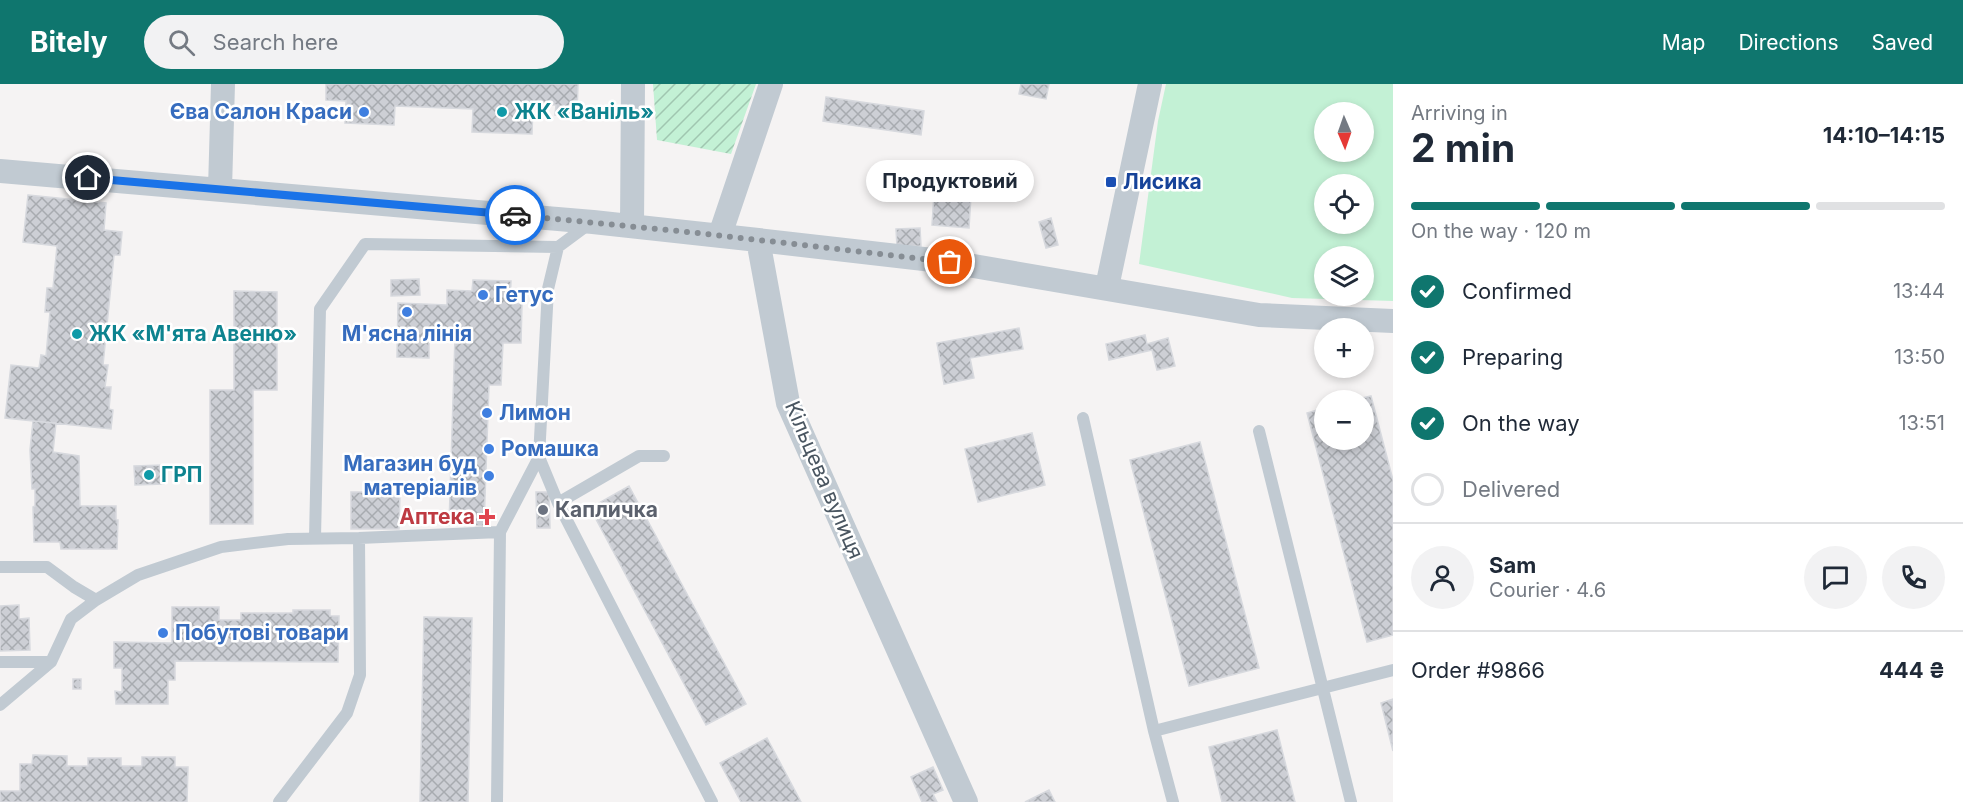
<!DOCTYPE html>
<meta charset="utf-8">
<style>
:root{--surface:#fff;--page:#f2f2f3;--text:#1f2937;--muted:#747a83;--line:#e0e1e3;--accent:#0f766e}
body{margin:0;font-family:Inter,sans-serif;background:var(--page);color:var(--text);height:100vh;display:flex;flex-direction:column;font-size:22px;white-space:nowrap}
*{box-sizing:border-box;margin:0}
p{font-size:20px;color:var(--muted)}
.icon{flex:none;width:33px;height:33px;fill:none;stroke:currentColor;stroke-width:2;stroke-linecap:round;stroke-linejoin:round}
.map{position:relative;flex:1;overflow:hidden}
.side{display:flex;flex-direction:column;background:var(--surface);width:570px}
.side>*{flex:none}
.needle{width:39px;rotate:178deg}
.controls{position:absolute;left:1314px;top:18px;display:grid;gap:12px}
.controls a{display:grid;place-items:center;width:60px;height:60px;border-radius:50%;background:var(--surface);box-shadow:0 3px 9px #0003;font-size:30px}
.pin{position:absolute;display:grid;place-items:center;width:51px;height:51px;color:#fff;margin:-26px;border:3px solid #fff;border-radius:50%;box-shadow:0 2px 6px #0007}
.courier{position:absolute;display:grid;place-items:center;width:60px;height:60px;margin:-30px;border:4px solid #1a73e8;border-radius:50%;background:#fff;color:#222;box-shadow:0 2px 8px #0007}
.bubble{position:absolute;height:42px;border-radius:21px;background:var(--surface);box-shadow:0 3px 9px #0003;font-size:20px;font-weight:700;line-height:42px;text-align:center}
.summary em{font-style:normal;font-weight:700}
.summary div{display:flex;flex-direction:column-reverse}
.summary{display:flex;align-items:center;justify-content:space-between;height:102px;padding:0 18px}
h1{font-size:39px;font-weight:700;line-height:45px}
.bar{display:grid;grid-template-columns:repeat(4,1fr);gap:9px 6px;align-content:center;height:72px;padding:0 18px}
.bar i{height:8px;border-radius:4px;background:var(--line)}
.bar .active{background:var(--accent)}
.bar p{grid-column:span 4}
.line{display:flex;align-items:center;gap:15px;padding:0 18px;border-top:2px solid var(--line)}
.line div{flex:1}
.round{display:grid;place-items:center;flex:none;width:63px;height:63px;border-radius:32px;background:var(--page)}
ol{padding:0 18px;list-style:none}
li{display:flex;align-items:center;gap:18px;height:66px}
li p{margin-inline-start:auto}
li .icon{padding:6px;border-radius:50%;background:var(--accent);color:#fff;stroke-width:4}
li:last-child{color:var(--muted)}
li i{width:33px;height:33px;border:3px solid var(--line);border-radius:50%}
header{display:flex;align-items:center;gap:36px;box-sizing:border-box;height:84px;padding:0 30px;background:var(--accent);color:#fff}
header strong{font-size:28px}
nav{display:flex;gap:33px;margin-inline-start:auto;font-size:21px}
.search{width:420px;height:54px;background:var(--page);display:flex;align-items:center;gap:15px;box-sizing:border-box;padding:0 21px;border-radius:33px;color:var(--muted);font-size:22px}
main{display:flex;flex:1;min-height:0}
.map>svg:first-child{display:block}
</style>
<header>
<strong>Bitely</strong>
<div class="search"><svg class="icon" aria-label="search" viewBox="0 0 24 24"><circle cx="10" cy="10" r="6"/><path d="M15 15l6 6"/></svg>Search here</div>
<nav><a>Map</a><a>Directions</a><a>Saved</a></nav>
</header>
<main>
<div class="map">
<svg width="1393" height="718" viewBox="0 0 1393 718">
<defs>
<pattern id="garden-furrows" width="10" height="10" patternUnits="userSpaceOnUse" patternTransform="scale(1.5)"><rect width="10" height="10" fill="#c3f1d5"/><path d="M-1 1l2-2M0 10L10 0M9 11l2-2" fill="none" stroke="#a0c6b0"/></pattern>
<pattern id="building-cross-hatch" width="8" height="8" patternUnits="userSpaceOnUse" patternTransform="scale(1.5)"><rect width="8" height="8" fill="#cdcfd5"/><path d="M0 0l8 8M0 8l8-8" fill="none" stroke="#a8abb0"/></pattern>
</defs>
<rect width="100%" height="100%" fill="#f5f3f3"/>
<path fill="#c3f1d5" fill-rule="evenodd" d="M 1166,0 L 1393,0 L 1393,217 L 1292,214 L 1139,180 L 1158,37 ZM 1324,28 L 1364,28 L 1364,68 L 1324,68 ZM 1324,100 L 1364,100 L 1364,140 L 1324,140 ZM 1324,172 L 1364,172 L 1364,212 L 1324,212 Z"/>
<path fill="url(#garden-furrows)" d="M 653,0 L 756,0 L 731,70 L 657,56 Z"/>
<path fill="url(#building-cross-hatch)" stroke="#d7d9de" stroke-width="1.5" d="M 326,0 L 578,0 L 577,31 L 555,31 L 556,21 L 533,20 L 532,50 L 472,48 L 473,25 L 395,22 L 394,41 L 345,39 L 346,17 L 326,16 Z
M 1021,0 L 1049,0 L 1046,15 L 1019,10 Z
M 826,13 L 924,27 L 921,51 L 823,37 Z
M 934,110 L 971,112 L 969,144 L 932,141 Z
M 28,111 L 106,119 L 104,146 L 122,148 L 120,171 L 114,171 L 103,281 L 108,281 L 105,303 L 111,303 L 109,325 L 113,326 L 111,345 L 5,334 L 11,281 L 39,284 L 41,271 L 46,272 L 50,228 L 45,228 L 47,204 L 53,204 L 57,162 L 23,158 Z
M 1051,134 L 1058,161 L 1046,164 L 1039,138 Z
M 920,144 L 921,162 L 897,163 L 896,145 Z
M 419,195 L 420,211 L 391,212 L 391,196 Z
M 473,196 L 511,197 L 510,219 L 522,220 L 521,259 L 503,259 L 501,301 L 489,301 L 484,442 L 449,441 L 455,253 L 429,253 L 429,274 L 397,273 L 398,219 L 447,221 L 447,206 L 472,207 Z
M 234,207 L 277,208 L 277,306 L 253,306 L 253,440 L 210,440 L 210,306 L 234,306 Z
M 1019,244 L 1023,265 L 970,274 L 974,294 L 944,300 L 937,259 Z
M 1145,251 L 1147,260 L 1168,254 L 1175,282 L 1157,286 L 1152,266 L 1109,276 L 1106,260 Z
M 1371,312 L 1393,396 L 1393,551 L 1367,558 L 1307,329 L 1324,324 L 1324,356 L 1364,356 L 1364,316 L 1354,316 Z
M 33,337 L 56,339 L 53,368 L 79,372 L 80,422 L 116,422 L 116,436 L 118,436 L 117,465 L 61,465 L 60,458 L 34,458 L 33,423 L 35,422 L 35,405 L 32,405 L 30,366 Z
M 1032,349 L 1045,401 L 978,418 L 965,365 Z
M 1200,358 L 1259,584 L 1189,602 L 1130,376 Z
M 164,381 L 164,400 L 135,401 L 134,382 Z
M 629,402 L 746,620 L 706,641 L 590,424 Z
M 351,408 L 400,408 L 399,445 L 351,445 Z
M 536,408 L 549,408 L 550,444 L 537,444 Z
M 19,521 L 19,535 L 29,534 L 30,566 L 0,567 L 0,522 Z
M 172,523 L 219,523 L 219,536 L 241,536 L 241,529 L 293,529 L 293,526 L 330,526 L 330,532 L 339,532 L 338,578 L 175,577 L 175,596 L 168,596 L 168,620 L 116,620 L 115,607 L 122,608 L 122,584 L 114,584 L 114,558 L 172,559 Z
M 424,533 L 472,534 L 468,718 L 420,718 Z
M 73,595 L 81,595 L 81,605 L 73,605 Z
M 1393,615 L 1393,667 L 1381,619 Z
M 1277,646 L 1295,718 L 1222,718 L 1209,663 Z
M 767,654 L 801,718 L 741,718 L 720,679 Z
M 33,671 L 67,672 L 67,682 L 88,682 L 88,674 L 121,674 L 121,682 L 142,682 L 142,673 L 175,673 L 175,683 L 188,683 L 187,718 L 0,718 L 0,707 L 20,707 L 20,680 L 32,680 Z
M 933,683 L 943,706 L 933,710 L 937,718 L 922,718 L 911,693 Z
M 1049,706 L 1055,718 L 1025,718 Z"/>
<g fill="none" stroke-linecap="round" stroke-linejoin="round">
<path stroke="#c1cad2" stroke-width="12" d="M 1083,334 L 1154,647 L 1173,718
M 1259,347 L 1351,718
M 539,373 L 558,419 L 712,718
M 558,419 L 639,372 L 664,372
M 315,454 L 320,225 L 365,160 L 558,163
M 0,483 L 47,483 L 74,503 L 96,516
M 0,578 L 51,578 L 71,535 L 96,516 L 138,491 L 221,463 L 288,455 L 359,454 L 500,448
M 0,621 L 51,578
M 1154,647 L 1393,586
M 279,718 L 347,629 L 360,591 L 359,454
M 497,718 L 500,448 L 539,373 L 548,205 L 558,163 L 589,140"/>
<path stroke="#c1cad2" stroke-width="24" d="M 0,87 L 593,138 L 758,156
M 220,105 L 223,0
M 632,142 L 633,0
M 720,151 L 771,0
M 1107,203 L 1150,0
M 966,718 L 788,319 L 758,156 L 950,178 L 1259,231 L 1393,237"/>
</g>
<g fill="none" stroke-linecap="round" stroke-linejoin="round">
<path stroke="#868d94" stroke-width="6" stroke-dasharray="0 10.8" d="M 515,131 L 698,149 L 950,178"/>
<path stroke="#1a73e8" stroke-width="8" d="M 88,94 L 515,131"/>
</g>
<g fill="#3f7fe0" stroke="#fff" stroke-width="2">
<circle cx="364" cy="28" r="6"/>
<circle cx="483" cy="211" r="6"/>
<circle cx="407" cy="228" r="6"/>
<circle cx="487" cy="329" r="6"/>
<circle cx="489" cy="365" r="6"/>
<circle cx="489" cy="392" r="6"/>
<circle cx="163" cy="549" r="6"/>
</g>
<g fill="#0f9aa8" stroke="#fff" stroke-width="2">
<circle cx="502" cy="28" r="6"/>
<circle cx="77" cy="250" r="6"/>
<circle cx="149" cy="391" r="6"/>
</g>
<rect fill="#1a4fb4" stroke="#fff" stroke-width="2" x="1105" y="92" width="12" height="12" rx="3"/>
<circle fill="#6b7280" stroke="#fff" stroke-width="2" cx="543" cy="426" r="6"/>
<path fill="#e0444e" stroke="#fff" stroke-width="2" d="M484 424h6v6h6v6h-6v6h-6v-6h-6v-6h6z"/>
<g text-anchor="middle" stroke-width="5" stroke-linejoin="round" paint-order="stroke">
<g font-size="21" font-weight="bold" fill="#366cbe" stroke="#fff" text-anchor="start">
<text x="352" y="35" text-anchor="end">Єва Салон Краси</text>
<text x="495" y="218">Гетус</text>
<text x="407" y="257" text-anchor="middle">М'ясна лінія</text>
<text x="499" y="336">Лимон</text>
<text x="501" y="372">Ромашка</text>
<text x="477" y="387" text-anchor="end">Магазин буд<tspan x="477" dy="24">матеріалів</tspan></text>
<text x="175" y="556">Побутові товари</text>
</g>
<g font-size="21" font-weight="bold" fill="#0d838f" stroke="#fff" text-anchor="start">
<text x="514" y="35">ЖК «Ваніль»</text>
<text x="89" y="257">ЖК «М'ята Авеню»</text>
<text x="161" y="398">ГРП</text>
</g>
<g font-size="21" font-weight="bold" fill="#164399" stroke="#fff" text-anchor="start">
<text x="1123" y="105">Лисика</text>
</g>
<g font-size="21" fill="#4a5661" stroke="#fff">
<text transform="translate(824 396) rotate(67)" y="7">Кільцева вулиця</text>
</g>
<g font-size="21" font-weight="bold" fill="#5b616d" stroke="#fff" text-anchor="start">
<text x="555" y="433">Капличка</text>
</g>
<g font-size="21" font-weight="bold" fill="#be3a42" stroke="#fff" text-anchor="end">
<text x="475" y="440">Аптека</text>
</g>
</g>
</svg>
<div class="controls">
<a><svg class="needle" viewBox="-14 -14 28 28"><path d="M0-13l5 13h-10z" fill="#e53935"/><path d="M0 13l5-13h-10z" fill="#747a83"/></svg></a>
<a><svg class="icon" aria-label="locate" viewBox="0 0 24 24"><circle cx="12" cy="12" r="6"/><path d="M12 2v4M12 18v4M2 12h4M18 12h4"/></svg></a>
<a><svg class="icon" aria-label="layers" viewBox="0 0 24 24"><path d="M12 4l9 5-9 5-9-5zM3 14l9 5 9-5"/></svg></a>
<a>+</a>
<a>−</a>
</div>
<div class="pin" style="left:950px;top:178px;background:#ea580c"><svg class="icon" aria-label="bag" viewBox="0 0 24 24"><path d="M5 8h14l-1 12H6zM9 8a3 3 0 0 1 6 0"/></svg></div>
<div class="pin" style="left:88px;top:94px;background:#1f2937"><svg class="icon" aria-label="home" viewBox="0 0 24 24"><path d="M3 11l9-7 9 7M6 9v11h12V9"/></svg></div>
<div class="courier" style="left:515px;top:131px"><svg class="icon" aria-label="car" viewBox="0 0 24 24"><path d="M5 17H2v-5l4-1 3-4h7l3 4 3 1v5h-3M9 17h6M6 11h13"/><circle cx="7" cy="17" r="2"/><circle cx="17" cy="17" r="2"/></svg></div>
<div class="bubble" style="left:866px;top:76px;width:168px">Продуктовий</div>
</div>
<section class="side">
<div class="summary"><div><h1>2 min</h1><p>Arriving in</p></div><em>14:10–14:15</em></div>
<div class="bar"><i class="active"></i><i class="active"></i><i class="active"></i><i></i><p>On the way · 120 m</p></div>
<ol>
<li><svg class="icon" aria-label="check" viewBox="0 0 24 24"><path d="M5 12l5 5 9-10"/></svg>Confirmed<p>13:44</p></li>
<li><svg class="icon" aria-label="check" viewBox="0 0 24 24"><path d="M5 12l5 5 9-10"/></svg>Preparing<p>13:50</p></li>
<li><svg class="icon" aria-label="check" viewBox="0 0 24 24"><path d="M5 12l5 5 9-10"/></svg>On the way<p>13:51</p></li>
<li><i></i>Delivered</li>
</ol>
<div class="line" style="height:108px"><a class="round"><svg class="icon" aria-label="person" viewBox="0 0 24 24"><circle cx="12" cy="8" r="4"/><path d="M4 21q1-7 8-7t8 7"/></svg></a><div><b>Sam</b><p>Courier · 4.6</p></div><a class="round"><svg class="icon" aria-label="chat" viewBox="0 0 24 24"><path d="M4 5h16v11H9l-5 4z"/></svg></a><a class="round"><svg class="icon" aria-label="phone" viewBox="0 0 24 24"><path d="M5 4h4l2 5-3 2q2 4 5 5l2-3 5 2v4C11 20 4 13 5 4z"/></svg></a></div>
<div class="line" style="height:78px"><div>Order #9866</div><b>444 ₴</b></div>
</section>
</main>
